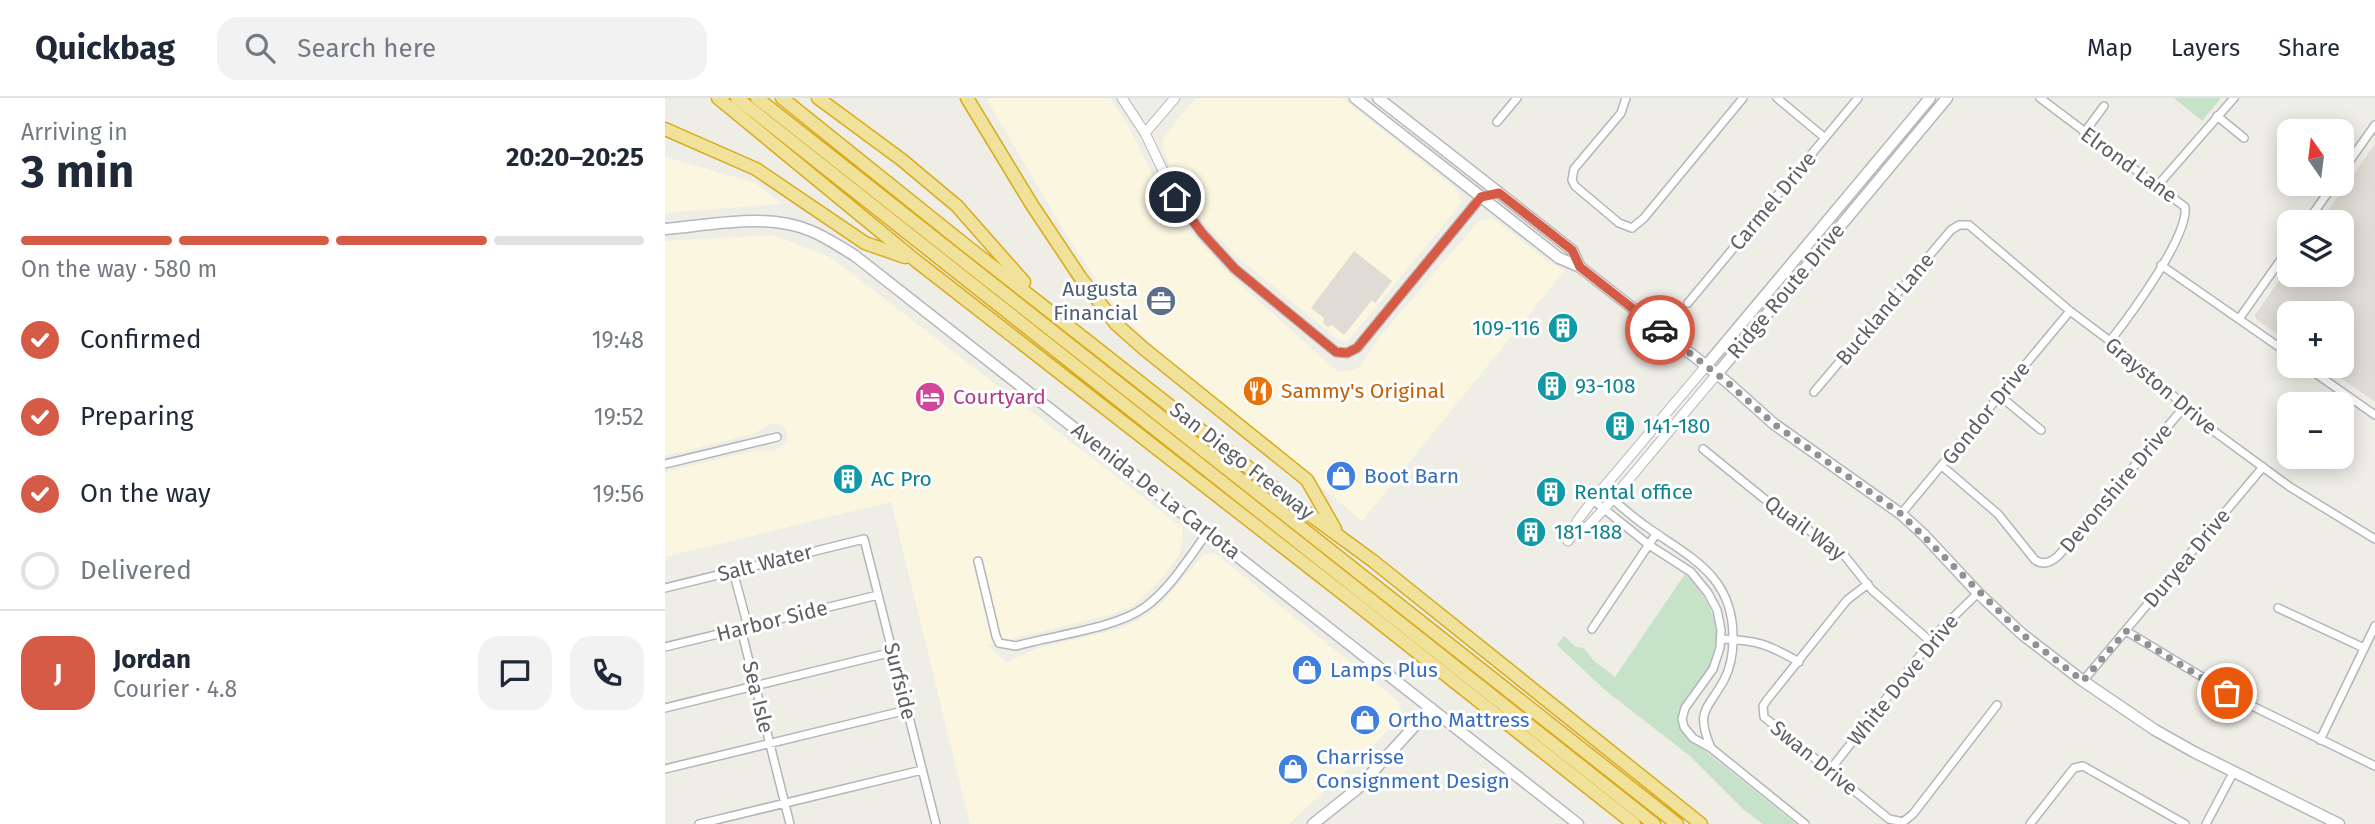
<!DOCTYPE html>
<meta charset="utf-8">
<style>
:root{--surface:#fff;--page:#f2f2f3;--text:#1f2937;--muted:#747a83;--line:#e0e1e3;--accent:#d55b46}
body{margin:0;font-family:"Fira Sans",sans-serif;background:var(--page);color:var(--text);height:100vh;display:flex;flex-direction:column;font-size:26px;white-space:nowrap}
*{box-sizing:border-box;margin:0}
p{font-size:23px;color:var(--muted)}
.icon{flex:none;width:38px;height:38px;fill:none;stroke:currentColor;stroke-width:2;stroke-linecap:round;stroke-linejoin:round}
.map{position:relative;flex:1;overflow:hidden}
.drawer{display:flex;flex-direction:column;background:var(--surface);width:665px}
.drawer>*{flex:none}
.needle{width:46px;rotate:346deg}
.controls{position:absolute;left:1612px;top:21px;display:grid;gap:14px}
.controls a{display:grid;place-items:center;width:77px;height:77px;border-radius:14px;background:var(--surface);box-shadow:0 4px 18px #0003;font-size:35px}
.pin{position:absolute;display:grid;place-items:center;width:60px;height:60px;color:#fff;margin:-30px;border:4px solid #fff;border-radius:50%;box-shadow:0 2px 7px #0007}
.courier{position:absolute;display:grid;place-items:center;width:70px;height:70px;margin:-35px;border:5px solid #d55b46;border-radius:50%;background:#fff;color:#222;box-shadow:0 2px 9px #0007}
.summary em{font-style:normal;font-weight:700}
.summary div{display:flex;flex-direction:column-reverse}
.summary{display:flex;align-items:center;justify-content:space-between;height:119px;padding:0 21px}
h1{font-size:46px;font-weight:700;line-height:52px}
.bar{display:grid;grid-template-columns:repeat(4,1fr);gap:10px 7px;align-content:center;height:84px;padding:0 21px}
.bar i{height:9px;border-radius:5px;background:var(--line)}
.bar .on{background:var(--accent)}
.bar p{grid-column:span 4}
.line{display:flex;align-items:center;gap:18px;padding:0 21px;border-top:2px solid var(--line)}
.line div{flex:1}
.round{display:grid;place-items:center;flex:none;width:74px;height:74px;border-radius:21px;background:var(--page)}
ol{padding:0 21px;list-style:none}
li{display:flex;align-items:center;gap:21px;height:77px}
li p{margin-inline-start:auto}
li .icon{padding:7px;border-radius:50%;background:var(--accent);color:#fff;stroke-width:4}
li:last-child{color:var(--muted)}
li i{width:38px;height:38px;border:4px solid var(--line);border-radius:50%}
header{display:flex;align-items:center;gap:42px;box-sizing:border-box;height:98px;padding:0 35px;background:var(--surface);border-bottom:2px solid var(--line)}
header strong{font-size:33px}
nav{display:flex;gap:38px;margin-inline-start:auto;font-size:24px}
.search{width:490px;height:63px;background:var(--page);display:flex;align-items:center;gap:18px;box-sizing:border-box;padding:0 24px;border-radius:21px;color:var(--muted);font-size:26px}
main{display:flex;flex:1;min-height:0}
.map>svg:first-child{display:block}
</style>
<header>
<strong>Quickbag</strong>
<div class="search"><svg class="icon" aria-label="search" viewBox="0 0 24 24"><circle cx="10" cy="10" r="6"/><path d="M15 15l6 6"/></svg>Search here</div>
<nav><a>Map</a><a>Layers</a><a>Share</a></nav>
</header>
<main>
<section class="drawer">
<div class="summary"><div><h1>3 min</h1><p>Arriving in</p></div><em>20:20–20:25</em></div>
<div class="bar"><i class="on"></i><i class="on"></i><i class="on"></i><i></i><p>On the way · 580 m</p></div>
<ol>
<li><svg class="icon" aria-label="check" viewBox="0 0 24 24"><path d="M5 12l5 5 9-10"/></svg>Confirmed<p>19:48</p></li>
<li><svg class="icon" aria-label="check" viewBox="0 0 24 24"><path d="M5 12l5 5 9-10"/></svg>Preparing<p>19:52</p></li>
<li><svg class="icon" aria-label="check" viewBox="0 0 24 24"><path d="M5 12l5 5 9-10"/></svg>On the way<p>19:56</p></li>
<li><i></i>Delivered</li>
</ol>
<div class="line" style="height:126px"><b class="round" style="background:var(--accent);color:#fff">J</b><div><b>Jordan</b><p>Courier · 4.8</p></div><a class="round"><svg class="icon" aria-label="chat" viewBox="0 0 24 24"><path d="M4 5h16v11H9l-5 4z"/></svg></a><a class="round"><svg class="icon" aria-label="phone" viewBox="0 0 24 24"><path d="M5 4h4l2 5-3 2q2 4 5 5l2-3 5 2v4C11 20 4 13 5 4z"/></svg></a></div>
</section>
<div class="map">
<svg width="1710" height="726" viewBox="0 0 1710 726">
<rect width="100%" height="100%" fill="#eeede6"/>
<path fill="#faf6df" d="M 321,0 L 445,0 L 464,29 L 498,99 L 522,130 L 565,177 L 671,272 L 676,274 L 690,272 L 696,267 L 715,238 L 814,123 L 828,120 L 885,165 L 900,172 L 697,423 L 495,255 L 461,220 L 440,195 L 403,140 Z
M 530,0 L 677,0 L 793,92 L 796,106 L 682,244 L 675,243 L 571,158 L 535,120 L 515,91 L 498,52 L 497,45 L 498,40 Z
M 0,59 L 91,85 L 116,106 L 0,115 Z
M 108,137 L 165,159 L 517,429 L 518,443 L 514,458 L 491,487 L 467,508 L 445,517 L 322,547 L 342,564 L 370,551 L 453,531 L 476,521 L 495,507 L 539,456 L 551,456 L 733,603 L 737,615 L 712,644 L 624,726 L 305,726 L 226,404 L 0,459 L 0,374 L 92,352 L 108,353 L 119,348 L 122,343 L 121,332 L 115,327 L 108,325 L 88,336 L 0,358 L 0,143 Z"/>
<path fill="#dedcd4" d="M 1710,46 L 1710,304 L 1658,268 L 1676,268 L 1676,215 L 1624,215 L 1624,244 L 1592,222 L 1590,217 L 1624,168 L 1624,177 L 1676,177 L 1676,124 L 1655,124 Z
M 689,153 L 727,183 L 710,205 L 707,202 L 679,237 L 667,227 L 663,229 L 658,225 L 659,220 L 646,210 Z"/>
<path fill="#c6e2c8" d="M 1509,0 L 1556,0 L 1537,23 Z
M 1020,476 C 1048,502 1064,543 1040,578 C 1032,590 1015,605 1014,619 C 1013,624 1016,630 1018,635 L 1131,726 L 1098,726 L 1078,711 L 1025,658 L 940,592 L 892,547 L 899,538 L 911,549 L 919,550 L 928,562 L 950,579 Z"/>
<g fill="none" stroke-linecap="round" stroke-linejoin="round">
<g stroke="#b3b5b9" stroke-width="10">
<path id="minor" d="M 961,0 L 956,15 L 909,71 L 907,82 L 910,88 L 954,125 L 967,130 L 979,120 L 1078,0
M 1112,0 L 1160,40
M 1375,0 L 1520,109 C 1524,138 1464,219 1445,243
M 1552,18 L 1579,40
M 832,24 L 852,0
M 1419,35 L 1439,8
M 1676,75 L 1710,27
M 1493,87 L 1569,0
M 1642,124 L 1669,86
M 1496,167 L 1624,256
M 1023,205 L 1193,0
M 1574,221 L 1624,150
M 1640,268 L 1710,317
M 1149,294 L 1286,132 L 1294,127 L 1304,127 L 1405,213 L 1445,243 L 1550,334 L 1625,389 L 1710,441
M 1335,298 L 1376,332
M 1038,351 L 1102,403 L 1179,457 L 1207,492 L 1266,544
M 0,366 L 112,339
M 1277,368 L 1333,416 L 1370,462 C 1379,468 1387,464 1394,457 L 1520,308
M 936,391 C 951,404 966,418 982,429 C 1026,460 1069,478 1068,541 C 1068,555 1066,569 1059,582 C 1042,613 1030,612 1046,650
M 928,402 L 984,447 L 1026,474 L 1043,495 L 1052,512 L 1056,532 L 1055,550 L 1048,571 L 1020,610 L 1017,621 L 1019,629 L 1028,640 L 1046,650 L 1140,726
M 1236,416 L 1405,213
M 313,463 L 331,538 L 334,545 L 351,548 C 388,537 450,531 480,509 C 506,490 524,459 543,434
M 68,473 L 82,525 L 76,531 L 125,726
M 1203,486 L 1182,502 L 1102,602 L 1098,608 L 1099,619 L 1224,721 L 1238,724 L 1248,716 L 1332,607
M 0,490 L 199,441 L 271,726
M 1613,510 L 1699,550
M 927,531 L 991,436
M 1461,533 L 1577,603 L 1710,668
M 1056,541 C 1091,542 1103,546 1134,564
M 0,549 L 213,497
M 1418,583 L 1598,369
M 0,610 L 228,554
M 1655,642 L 1710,528
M 0,671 L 242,612
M 1165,672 L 1275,532 L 1313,495
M 34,726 L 257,672
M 1365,726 L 1409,670 L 1418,668 L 1520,726
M 1541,726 L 1568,675"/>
</g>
<g stroke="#b3b5b9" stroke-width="11">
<path id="tertiary" d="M 457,0 L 480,35 L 510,98 L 537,135 L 570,171 L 671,254 L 682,255 L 692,250 L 816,99
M 480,35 L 510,0
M 910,433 L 921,430 L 939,411 L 1052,276
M 903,443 L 910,433 L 912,423 L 928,402 L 1041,268"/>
</g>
<g stroke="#b5b7bb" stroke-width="13">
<path id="secondary" d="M 690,0 L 894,160 L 915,169 L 1062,284 L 1109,326 L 1236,416 L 1259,437 L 1313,495 L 1357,536 L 1418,583 L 1490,632 L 1529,654 L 1674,726
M 713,0 L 907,152 L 915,169
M 0,131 C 47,127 101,114 146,133 C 161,139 175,149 189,157 L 913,726
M 1041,268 L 1265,0
M 1052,276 L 1282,0
M 648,726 L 692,691 L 766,610"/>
</g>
<g stroke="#d9ab1c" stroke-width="15">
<path id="motorway" d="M 53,0 L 250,162 L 690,505 L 969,726
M 72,0 L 989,726
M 92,0 L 1012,726
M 117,0 L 299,146 L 622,400 L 708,463 L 1036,726
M 153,0 L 237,62 L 292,108 L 359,184
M 302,0 L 367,107 L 415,179 L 451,226 L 478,250 L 642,382 L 670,431
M 0,31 L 91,71 L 200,145 L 240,159"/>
</g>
<use href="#minor" stroke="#fff" stroke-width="7"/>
<use href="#tertiary" stroke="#fff" stroke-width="9"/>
<use href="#secondary" stroke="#fff" stroke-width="10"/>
<use href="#motorway" stroke="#f0e19b" stroke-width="12"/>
</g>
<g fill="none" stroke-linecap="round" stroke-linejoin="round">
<path stroke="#909192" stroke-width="7" stroke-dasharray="0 12.6" d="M 995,232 L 1062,284 L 1109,326 L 1236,416 L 1357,536 L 1418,583 L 1461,533 L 1562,595"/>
<path stroke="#d55b46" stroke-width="9" d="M 510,99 L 537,135 L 570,171 L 671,254 L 682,255 L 692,250 L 816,99 L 834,95 L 907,152 L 915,169 L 995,232"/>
</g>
<defs>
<g id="office-disc" transform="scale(1.575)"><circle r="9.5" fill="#5c6f8a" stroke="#fff"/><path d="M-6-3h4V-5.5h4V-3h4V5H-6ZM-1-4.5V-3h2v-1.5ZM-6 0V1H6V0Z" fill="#fff"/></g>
<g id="building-disc" transform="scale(1.575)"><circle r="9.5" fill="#0f9aa8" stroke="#fff"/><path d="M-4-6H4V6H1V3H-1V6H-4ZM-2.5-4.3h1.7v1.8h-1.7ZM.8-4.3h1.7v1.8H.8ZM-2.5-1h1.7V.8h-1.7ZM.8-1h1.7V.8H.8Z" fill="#fff"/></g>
<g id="restaurant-disc" transform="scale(1.575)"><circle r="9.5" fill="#e8710a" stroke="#fff"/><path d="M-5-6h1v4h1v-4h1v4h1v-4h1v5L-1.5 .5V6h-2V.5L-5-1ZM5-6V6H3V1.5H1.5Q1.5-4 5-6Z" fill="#fff"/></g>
<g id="hotel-disc" transform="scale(1.575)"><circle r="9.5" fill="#d1479c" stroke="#fff"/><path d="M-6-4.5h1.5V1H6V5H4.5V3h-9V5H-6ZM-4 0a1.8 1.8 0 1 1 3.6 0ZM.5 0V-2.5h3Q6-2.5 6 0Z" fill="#fff"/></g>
<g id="shop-disc" transform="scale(1.575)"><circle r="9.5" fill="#3f7fe0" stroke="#fff"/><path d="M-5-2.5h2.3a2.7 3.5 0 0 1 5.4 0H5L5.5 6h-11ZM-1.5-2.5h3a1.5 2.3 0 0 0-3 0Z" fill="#fff"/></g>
</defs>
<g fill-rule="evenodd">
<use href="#office-disc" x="496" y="203"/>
<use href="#building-disc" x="898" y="230"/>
<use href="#building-disc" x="887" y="288"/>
<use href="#restaurant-disc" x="593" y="293"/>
<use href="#hotel-disc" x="265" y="299"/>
<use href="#building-disc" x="955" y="328"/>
<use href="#shop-disc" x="676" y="378"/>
<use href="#building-disc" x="183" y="381"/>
<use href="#building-disc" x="886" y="394"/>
<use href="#building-disc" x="866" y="434"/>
<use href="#shop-disc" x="642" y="572"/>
<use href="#shop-disc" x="700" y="622"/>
<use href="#shop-disc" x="628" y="671"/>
</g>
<g text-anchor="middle" stroke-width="6" stroke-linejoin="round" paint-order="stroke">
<g font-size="21" fill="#5e6064" stroke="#fff">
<text transform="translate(1464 67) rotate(36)" y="7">Elrond Lane</text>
<text transform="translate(1108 103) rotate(-50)" y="7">Carmel Drive</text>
<text transform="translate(1121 193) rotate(-50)" y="7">Ridge Route Drive</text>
<text transform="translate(1220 211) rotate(-50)" y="7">Buckland Lane</text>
<text transform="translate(1496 288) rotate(40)" y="7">Grayston Drive</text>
<text transform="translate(1321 315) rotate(-51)" y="7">Gondor Drive</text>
<text transform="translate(577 363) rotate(38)" y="7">San Diego Freeway</text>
<text transform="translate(1451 390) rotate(-50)" y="7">Devonshire Drive</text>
<text transform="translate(491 393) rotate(38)" y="7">Avenida De La Carlota</text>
<text transform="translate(1140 430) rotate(36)" y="7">Quail Way</text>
<text transform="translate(1522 460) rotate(-50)" y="7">Duryea Drive</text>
<text transform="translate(100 465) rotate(-14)" y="7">Salt Water</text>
<text transform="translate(107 523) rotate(-14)" y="7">Harbor Side</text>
<text transform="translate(1238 582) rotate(-51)" y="7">White Dove Drive</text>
<text transform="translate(235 583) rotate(76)" y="7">Surfside</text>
<text transform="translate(93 599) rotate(76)" y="7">Sea Isle</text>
<text transform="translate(1149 660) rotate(39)" y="7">Swan Drive</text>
</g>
<g font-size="21" fill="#4e5e75" stroke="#fff" text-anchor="end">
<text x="473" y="198">Augusta<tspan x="473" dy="24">Financial</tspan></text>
</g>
<g font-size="21" fill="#0d838f" stroke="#fff" text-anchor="start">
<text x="875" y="237" text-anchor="end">109-116</text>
<text x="910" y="295">93-108</text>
<text x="978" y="335">141-180</text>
<text x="206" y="388">AC Pro</text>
<text x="909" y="401">Rental office</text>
<text x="889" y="441">181-188</text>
</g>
<g font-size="21" fill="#c56008" stroke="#fff" text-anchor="start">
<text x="616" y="300">Sammy's Original</text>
</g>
<g font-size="21" fill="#b23c85" stroke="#fff" text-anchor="start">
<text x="288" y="306">Courtyard</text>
</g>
<g font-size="21" fill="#366cbe" stroke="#fff" text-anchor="start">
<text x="699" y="385">Boot Barn</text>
<text x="665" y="579">Lamps Plus</text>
<text x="723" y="629">Ortho Mattress</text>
<text x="651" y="666">Charrisse<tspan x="651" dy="24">Consignment Design</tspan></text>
</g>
</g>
</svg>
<div class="controls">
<a><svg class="needle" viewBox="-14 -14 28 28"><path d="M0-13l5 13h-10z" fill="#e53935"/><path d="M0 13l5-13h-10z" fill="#747a83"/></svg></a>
<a><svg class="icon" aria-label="layers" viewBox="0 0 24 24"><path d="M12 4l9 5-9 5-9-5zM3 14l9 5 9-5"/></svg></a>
<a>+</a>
<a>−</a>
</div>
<div class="pin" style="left:1562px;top:595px;background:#ea580c"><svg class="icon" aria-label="bag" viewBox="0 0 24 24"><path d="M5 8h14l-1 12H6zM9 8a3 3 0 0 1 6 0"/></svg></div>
<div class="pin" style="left:510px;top:99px;background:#1f2937"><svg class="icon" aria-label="home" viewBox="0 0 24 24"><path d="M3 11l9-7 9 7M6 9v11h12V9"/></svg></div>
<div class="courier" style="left:995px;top:232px"><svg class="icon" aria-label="car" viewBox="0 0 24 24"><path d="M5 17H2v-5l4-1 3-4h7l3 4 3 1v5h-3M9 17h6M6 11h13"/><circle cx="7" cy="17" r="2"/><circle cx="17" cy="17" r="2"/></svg></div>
</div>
</main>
